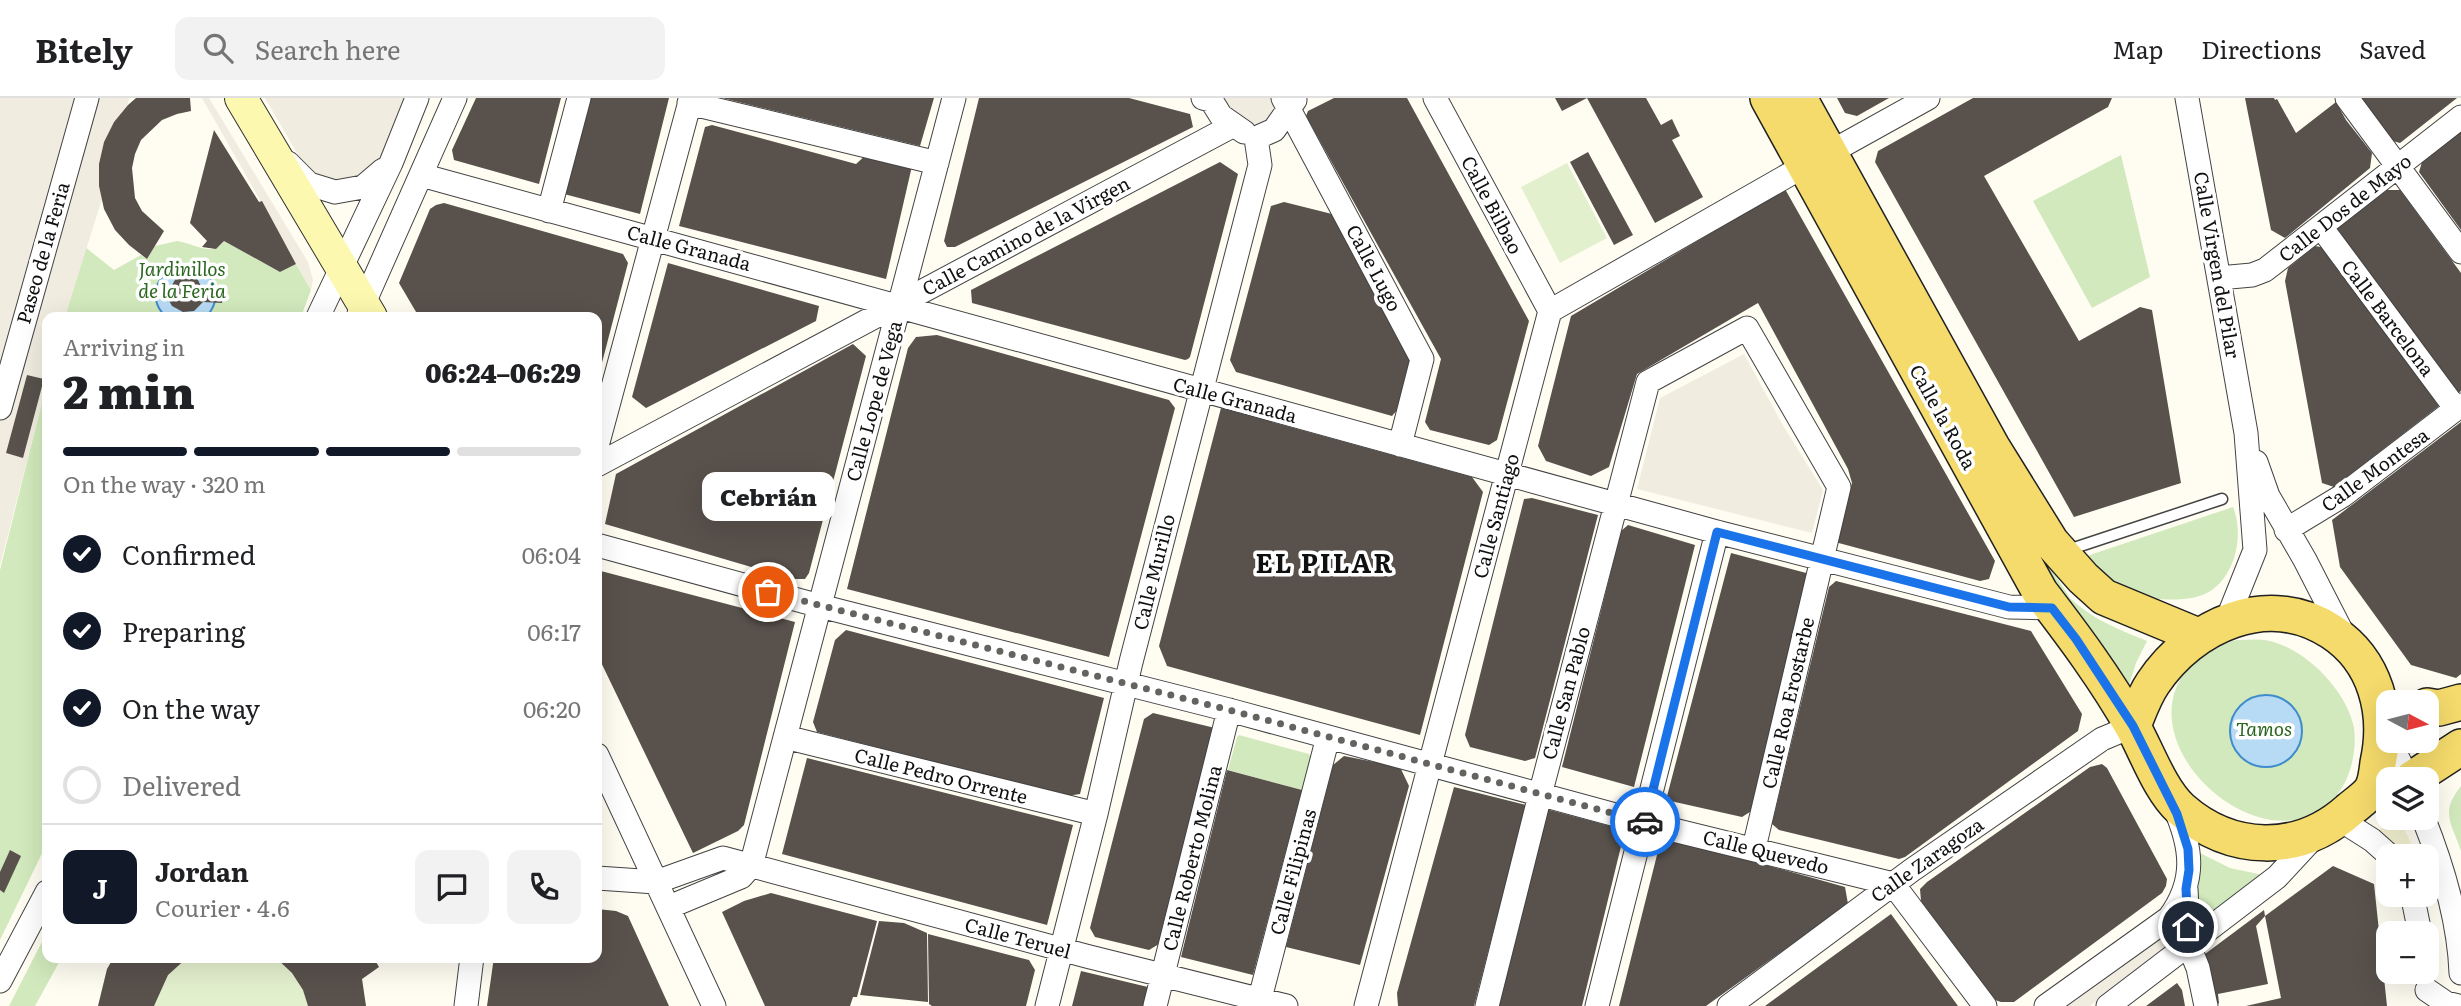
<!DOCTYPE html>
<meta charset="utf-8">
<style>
:root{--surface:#fff;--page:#f2f2f2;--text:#202124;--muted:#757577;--line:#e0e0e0;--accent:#111827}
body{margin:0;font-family:Literata,serif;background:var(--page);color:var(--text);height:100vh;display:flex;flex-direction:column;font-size:26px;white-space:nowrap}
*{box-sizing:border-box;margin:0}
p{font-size:23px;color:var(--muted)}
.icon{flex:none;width:38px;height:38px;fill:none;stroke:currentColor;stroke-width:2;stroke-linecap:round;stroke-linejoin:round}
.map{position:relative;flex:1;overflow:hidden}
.drawer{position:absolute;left:42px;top:214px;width:560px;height:651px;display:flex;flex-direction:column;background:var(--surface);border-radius:14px;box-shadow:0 7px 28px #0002}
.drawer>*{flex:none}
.needle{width:46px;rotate:97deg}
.fabs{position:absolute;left:2376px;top:592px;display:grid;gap:14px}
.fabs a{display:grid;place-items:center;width:63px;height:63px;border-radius:14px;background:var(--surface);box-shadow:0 7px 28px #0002;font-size:35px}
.pin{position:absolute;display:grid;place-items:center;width:60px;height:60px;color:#fff;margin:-30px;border:4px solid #fff;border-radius:50%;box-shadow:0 2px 7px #0007}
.courier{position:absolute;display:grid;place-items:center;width:70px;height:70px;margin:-35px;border:5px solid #1a73e8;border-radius:50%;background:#fff;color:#222;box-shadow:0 2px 9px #0007}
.bubble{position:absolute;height:49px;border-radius:14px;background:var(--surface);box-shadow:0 7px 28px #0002;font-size:23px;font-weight:800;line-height:49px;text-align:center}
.head em{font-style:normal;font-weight:800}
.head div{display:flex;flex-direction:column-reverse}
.head{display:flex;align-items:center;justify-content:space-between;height:119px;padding:0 21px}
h1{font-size:46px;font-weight:800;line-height:52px}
.bar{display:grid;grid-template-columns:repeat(4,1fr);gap:10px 7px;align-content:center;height:84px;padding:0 21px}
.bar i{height:9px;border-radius:5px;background:var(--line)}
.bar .on{background:var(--accent)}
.bar p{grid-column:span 4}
.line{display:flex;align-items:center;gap:18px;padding:0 21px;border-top:2px solid var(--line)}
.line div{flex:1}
.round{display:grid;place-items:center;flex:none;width:74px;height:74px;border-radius:14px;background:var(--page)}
ol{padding:0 21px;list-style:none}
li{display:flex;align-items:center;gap:21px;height:77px}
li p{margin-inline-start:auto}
li .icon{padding:7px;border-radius:50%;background:var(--accent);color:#fff;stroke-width:4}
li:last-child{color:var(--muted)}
li i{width:38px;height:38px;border:4px solid var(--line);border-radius:50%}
header{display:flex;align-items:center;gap:42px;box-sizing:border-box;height:98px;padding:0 35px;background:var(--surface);border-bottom:2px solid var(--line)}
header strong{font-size:33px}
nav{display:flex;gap:38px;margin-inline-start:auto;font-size:24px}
.search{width:490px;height:63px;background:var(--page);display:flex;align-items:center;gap:18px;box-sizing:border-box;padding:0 24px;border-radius:14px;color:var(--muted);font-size:26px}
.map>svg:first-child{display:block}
</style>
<header>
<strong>Bitely</strong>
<div class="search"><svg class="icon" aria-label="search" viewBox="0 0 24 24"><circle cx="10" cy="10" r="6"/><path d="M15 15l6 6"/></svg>Search here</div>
<nav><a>Map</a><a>Directions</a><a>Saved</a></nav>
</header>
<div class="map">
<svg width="2461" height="908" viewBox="0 0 2461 908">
<rect width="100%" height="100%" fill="#fffdf2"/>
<path fill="#f5f3d2" d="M 2398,719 L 2409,741 L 2416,758 L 2405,758 L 2392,744 L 2376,734 Z"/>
<path fill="#d1e9bc" d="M 2121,57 L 2150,179 L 2092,210 L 2033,103 Z
M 177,143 C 193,145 213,160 224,143 L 280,174 L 296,166 L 311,192 L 301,219 L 65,219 L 85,149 L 114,172 L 141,157 L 147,161 L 155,148 Z
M 47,284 L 47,745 L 0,842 L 0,472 Z
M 2233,409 C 2244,436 2236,475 2212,492 C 2195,504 2167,502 2149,500 C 2142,499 2133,499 2127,497 C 2116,492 2092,468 2081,460 Z
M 2037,449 L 2070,500 C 2092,521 2119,532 2147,543 L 2136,565 L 2129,587 L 2121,586 L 2034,452 Z
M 2237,542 C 2246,542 2255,541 2264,542 C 2303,547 2347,592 2354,630 C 2356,644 2354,659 2350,672 C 2344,691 2331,707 2314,716 C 2238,753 2120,631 2196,562 C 2200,558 2206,551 2211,548 C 2219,544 2230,544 2237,542 Z
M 1239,637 L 1309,656 L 1311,660 L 1302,692 L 1228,672 L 1237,639 Z
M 2461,688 L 2461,753 C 2451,724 2440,714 2461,688 Z
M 2200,755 L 2230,770 L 2263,777 L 2196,826 Z
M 46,836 L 47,859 L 62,859 L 35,908 L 9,908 Z"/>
<path fill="#e3f0ce" d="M 1567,65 L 1607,140 L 1560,165 L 1521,89 Z
M 114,859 L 373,859 L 379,869 L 362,881 L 366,908 L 98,908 L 107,871 Z"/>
<path fill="#f0ece0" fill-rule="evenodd" d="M 0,0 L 129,0 L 128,7 L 114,24 L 104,44 L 99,66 L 99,88 L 102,101 L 65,219 L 47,219 L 47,284 L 0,468 ZM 27,277 L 44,282 L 23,360 L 6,355 Z
M 202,0 L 209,0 L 308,164 L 313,182 L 311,192 Z
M 265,0 L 407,0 L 378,65 L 366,76 L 329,87 L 305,69 Z
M 1221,0 L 1280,0 L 1263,28 L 1257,28 L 1244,25 L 1228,14 Z
M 1744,256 L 1784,329 L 1823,392 L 1812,435 L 1637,391 L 1660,300 Z
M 2171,826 L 2175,846 L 2158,858 L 2090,908 L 2060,908 Z"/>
<path fill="#b8dbf5" stroke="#408ccb" stroke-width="2" d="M 188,166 C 214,172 225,198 206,219 L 166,219 C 143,197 161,168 188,166 Z
M2230 633a36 36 0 1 1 72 0a36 36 0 1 1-72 0Z"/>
<path fill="#58514c" d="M 136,0 L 190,0 L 191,13 L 177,16 L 162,22 L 141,42 L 135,56 L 132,70 L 135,100 L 142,113 L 164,133 L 147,161 L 129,147 L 115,132 L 104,111 L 99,88 L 99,66 L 104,44 L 114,24 L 128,7 Z
M 476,0 L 561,0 L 539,86 L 454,62 L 452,52 Z
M 591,0 L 669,0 L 640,116 L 564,96 Z
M 722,0 L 934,0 L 920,48 Z
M 979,0 L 1129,0 L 1190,16 L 1193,29 L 955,149 L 947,149 L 944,143 Z
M 1334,0 L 1407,0 L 1529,223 L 1497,342 L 1489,347 L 1430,332 L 1425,324 L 1441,261 L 1306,18 L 1308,13 Z
M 1555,0 L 1587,0 L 1562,13 Z
M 1587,0 L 1646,0 L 1661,27 L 1672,21 L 1680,38 L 1672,42 L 1703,99 L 1655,125 Z
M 1837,0 L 1889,0 L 1857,18 L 1845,15 Z
M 1973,0 L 2112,0 L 2108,9 L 1984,78 L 2079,243 L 2140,209 L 2152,212 L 2181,385 L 2074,419 L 1875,64 L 1878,53 Z
M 2245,0 L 2274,0 L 2275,2 L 2277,1 L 2296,35 L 2336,4 L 2346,22 L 2372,55 L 2370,70 L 2285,140 L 2271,132 Z
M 2359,0 L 2457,0 L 2400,45 L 2389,42 Z
M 712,27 L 856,66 L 867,56 L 912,68 L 886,181 L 679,128 L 705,29 Z
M 214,32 L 259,104 L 262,103 L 296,166 L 280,174 L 224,143 L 216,151 L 202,149 L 207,143 L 190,125 Z
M 2461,33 L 2461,132 L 2419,74 L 2422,64 Z
M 1588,54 L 1633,137 L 1614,147 L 1570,64 Z
M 1220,64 L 1238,76 L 1190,259 L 1188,261 L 1185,262 L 972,205 L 971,192 Z
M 1785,91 L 1995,463 L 1989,481 L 1980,483 L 1835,444 L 1852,385 L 1848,371 L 1758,205 L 1637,276 L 1609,369 L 1591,378 L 1546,363 L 1538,348 L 1571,218 Z
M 2387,92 L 2400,92 L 2461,175 L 2461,293 L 2454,298 L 2335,132 Z
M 1284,104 L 1332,116 L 1413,263 L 1398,311 L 1392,318 L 1236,274 L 1230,262 L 1271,108 Z
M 444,105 L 623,156 L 628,165 L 598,280 L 597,219 L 419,219 L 399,185 L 430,111 L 436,107 Z
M 2315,148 L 2326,150 L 2439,308 L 2334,389 L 2322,385 L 2285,183 L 2288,170 Z
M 668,165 L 819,208 L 816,223 L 646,310 L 632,299 Z
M 186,178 L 198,182 L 204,195 L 223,198 L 222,205 L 203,204 L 194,213 L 183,214 L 172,208 L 168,201 L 148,198 L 149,191 L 169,192 L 175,182 Z
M 937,237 L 1169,302 L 1175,310 L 1109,559 L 847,491 L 908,250 L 916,239 Z
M 853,246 L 866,258 L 809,475 L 805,481 L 792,481 L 605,426 L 616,376 Z
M 27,277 L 44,281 L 23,360 L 6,355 Z
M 1221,310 L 1472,379 L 1483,394 L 1420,637 L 1167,568 L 1159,548 Z
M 2461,324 L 2461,576 L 2456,580 L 2411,567 L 2340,469 L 2332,422 Z
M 1532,400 L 1598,417 L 1535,660 L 1525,663 L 1470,649 L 1465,637 L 1524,401 Z
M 1628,427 L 1695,447 L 1634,689 L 1562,669 L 1621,433 Z
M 1731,455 L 1810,476 L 1753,712 L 1742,719 L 1666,702 Z
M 597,472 L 795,524 L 744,727 L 738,733 L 693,755 L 597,556 Z
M 1836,483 L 2031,533 L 2082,616 L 2078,633 L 1905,759 L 1899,761 L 1779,732 L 1772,726 L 1829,489 Z
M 846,532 L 1104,600 L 1080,696 L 1067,698 L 817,634 L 813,624 L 835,542 Z
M 1153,615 L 1215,630 L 1159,846 L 1149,852 L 1095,839 L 1090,830 L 1144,621 Z
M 1344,658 L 1400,669 L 1409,688 L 1360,867 L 1286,849 L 1333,667 Z
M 807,660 L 1073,727 L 1047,827 L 782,756 Z
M 2102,666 L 2107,670 L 2167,781 L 2166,788 L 2162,795 L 2014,904 L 2001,904 L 1992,901 L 1921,803 L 1920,791 L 1927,784 L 2090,669 Z
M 1227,672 L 1302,692 L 1253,877 L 1181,859 Z
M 1454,689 L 1526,707 L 1474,908 L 1398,908 L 1397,895 Z
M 1546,711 L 1625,732 L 1582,908 L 1499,908 Z
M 1676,742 L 1845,789 L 1848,806 L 1706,908 L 1619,908 L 1660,745 Z
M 10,752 L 21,758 L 4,795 L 0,792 L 0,774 Z
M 2333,768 L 2374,786 L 2387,908 L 2246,908 L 2281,900 L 2265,818 Z
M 771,795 L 877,823 L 857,899 L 853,899 L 850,908 L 765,908 L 722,814 L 744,803 Z
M 597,811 L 616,813 L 628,818 L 669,908 L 487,908 L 494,859 L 597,859 Z
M 2264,812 L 2265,818 L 2256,828 L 2268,886 L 2218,896 L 2219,905 L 2216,908 L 2205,856 Z
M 1891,816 L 1958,908 L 1765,908 L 1825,864 Z
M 879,823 L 904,825 L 927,835 L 928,904 L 860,897 Z
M 928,836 L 1029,862 L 1035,872 L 1026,908 L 932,908 L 929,906 Z
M 114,859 L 188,859 L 168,877 L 154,908 L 98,908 L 107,871 Z
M 275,859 L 373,859 L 379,869 L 362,881 L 366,908 L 308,908 L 303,892 L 292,875 Z
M 1081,873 L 1152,890 L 1147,908 L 1072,908 Z
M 2177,885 L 2182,892 L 2185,908 L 2146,908 Z"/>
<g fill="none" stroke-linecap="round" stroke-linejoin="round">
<g stroke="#434343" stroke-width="13">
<path id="lane" d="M 2065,453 L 2222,401"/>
</g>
<g stroke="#434343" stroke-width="25">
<path id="street" d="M 1203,0 L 1211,2 L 1221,18 L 1244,34
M 1283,0 L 1422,261 L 1400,347
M 1435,0 L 1550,213
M 2187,0 L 2246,335 L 2255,452 L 2227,522
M 2347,0 L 2461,154
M 689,5 L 937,65
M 1256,40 L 1274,32 L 1295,2
M 1829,55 L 1928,0
M 288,65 L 309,86 L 335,94 L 363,89 L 383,72
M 421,77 L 1717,434 L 2009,509 L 2052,510
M 549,113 L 579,0
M 2321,129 L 2456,311
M 2219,180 L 2252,177 L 2265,172 L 2461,19
M 359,216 L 455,0
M 318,219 L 391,65 L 417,0
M 0,310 L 87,0
M 597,348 L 691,0
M 2256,364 L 2268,398 L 2305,462 L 2346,542
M 597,367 L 1232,28
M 2286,432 L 2342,398 L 2461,307
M 597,447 L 820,508 L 1229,612 L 1645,725 L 1893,786 L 1985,908
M 785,639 L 1096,716
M 2389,642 L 2408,681
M 597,657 L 714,908
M 2423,719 C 2443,769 2459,821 2461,875
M 2339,721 L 2372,742 L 2390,758
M 597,780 L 656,784 L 723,760 L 1086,858 L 1286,908
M 2186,791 L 2189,848 L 2198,870 L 2206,908
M 2412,796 L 2420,835
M 669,809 L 741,779 L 751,768 L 954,0
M 0,883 L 47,794
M 2427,892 L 2446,905 L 2458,908
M 466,908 L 472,859
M 1047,908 L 1096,716 L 1131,564 L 1260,67 L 1256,40
M 1155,908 L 1229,612
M 1258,908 L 1328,639
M 1366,908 L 1550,213 L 1806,67
M 1487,908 L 1540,697 L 1648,284 L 1747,230 L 1839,389 L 1754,750
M 1597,908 L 1717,434
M 1729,908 L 1912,772 L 2102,641 L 2133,628
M 2046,908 L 2169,820 C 2197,782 2192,749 2174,708
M 2108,908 L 2277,779 L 2316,737"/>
</g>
<g stroke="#323232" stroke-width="34">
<path id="secondary" d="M 241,0 L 371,219"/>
</g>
<g stroke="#212121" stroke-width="38">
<path id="primary" d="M 1768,0 L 2040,494 C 2073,537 2106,581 2133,629 C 2147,654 2160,692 2181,711 C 2231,755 2299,757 2349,712 C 2356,706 2367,699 2372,691 C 2376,684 2377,673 2378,665 C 2389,615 2376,563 2332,534 C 2268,492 2192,527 2153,585 C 2144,598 2139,613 2133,628
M 1799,0 L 1992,349 L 2051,444 L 2083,480 L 2104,499 L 2198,538
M 2427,608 L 2439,610 L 2461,604
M 2412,681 L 2461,649"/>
</g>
<use href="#lane" stroke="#fff" stroke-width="10"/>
<use href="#street" stroke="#fff" stroke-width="23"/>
<use href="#secondary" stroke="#fdf8af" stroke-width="32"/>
<use href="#primary" stroke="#f5db6c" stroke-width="35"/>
</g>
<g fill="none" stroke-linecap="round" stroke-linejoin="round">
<path stroke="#64635f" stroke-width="7" stroke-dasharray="0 12.6" d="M 768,494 L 1229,612 L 1645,724"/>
<path stroke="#1a73e8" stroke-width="9" d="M 1645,724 L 1717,434 L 2009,509 L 2052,510 L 2076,541 L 2133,628 L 2177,716 L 2188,751 L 2189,772 L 2186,791 L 2188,829"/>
</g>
<g text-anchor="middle" stroke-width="7" stroke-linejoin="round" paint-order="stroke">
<g font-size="19" fill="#101010" stroke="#fff">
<text transform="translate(1492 107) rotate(62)" y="7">Calle Bilbao</text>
<text transform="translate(2345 110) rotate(-38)" y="7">Calle Dos de Mayo</text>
<text transform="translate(1026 138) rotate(-28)" y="7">Calle Camino de la Virgen</text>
<text transform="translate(689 150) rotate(15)" y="7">Calle Granada</text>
<text transform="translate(43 155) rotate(-74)" y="7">Paseo de la Feria</text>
<text transform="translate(2217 167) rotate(80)" y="7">Calle Virgen del Pilar</text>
<text transform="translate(1374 170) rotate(62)" y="7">Calle Lugo</text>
<text transform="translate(2388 220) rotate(53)" y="7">Calle Barcelona</text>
<text transform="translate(1235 302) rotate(15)" y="7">Calle Granada</text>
<text transform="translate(874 303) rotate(-75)" y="7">Calle Lope de Vega</text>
<text transform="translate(1943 319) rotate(61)" y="7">Calle la Roda</text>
<text transform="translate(2375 372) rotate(-36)" y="7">Calle Montesa</text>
<text transform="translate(1496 418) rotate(-75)" y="7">Calle Santiago</text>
<text transform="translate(1154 474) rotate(-76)" y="7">Calle Murillo</text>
<text transform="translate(1566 595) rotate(-75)" y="7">Calle San Pablo</text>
<text transform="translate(1788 605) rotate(-77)" y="7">Calle Roa Erostarbe</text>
<text transform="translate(941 678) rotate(14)" y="7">Calle Pedro Orrente</text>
<text transform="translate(1766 754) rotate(14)" y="7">Calle Quevedo</text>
<text transform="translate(1192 760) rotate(-76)" y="7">Calle Roberto Molina</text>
<text transform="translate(1927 762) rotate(-35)" y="7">Calle Zaragoza</text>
<text transform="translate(1293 774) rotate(-75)" y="7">Calle Filipinas</text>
<text transform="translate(1018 840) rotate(15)" y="7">Calle Teruel</text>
</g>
<g font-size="19" font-style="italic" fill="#2b6720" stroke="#fff">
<text x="182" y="178">Jardinillos<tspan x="182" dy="22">de la Feria</tspan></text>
<text x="2264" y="638">Tamos</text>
</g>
<g font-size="26" font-weight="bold" letter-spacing="2" fill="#101010" stroke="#fff">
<text x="1325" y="475">EL PILAR</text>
</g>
</g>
</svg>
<div class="fabs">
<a><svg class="needle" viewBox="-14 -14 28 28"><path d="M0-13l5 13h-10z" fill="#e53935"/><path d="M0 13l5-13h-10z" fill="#757577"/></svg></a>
<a><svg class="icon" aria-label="layers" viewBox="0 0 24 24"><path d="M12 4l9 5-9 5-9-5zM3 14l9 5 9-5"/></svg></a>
<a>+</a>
<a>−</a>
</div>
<div class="pin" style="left:768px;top:494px;background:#ea580c"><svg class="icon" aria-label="bag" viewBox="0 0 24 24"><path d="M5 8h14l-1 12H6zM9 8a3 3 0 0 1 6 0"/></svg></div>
<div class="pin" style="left:2188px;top:829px;background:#1f2937"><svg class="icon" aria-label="home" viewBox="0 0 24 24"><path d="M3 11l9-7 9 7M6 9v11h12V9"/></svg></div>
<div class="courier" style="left:1645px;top:724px"><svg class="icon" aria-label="car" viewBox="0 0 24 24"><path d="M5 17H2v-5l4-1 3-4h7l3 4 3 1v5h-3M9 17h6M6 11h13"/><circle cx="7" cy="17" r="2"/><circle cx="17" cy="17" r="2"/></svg></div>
<div class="bubble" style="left:702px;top:374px;width:133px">Cebrián</div>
<section class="drawer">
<div class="head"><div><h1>2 min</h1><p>Arriving in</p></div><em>06:24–06:29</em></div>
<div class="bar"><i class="on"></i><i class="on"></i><i class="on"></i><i></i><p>On the way · 320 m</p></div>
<ol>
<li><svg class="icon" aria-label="check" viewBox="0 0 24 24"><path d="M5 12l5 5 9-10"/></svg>Confirmed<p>06:04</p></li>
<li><svg class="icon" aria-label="check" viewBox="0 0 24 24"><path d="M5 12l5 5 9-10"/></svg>Preparing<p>06:17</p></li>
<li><svg class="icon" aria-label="check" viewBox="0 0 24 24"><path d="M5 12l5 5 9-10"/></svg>On the way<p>06:20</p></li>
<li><i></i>Delivered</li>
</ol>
<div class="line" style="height:126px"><b class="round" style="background:var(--accent);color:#fff">J</b><div><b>Jordan</b><p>Courier · 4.6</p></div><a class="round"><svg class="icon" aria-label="chat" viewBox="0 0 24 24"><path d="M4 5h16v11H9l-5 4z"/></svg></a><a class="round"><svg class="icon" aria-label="phone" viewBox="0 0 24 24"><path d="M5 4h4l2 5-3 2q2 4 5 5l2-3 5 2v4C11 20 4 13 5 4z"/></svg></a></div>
</section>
</div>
